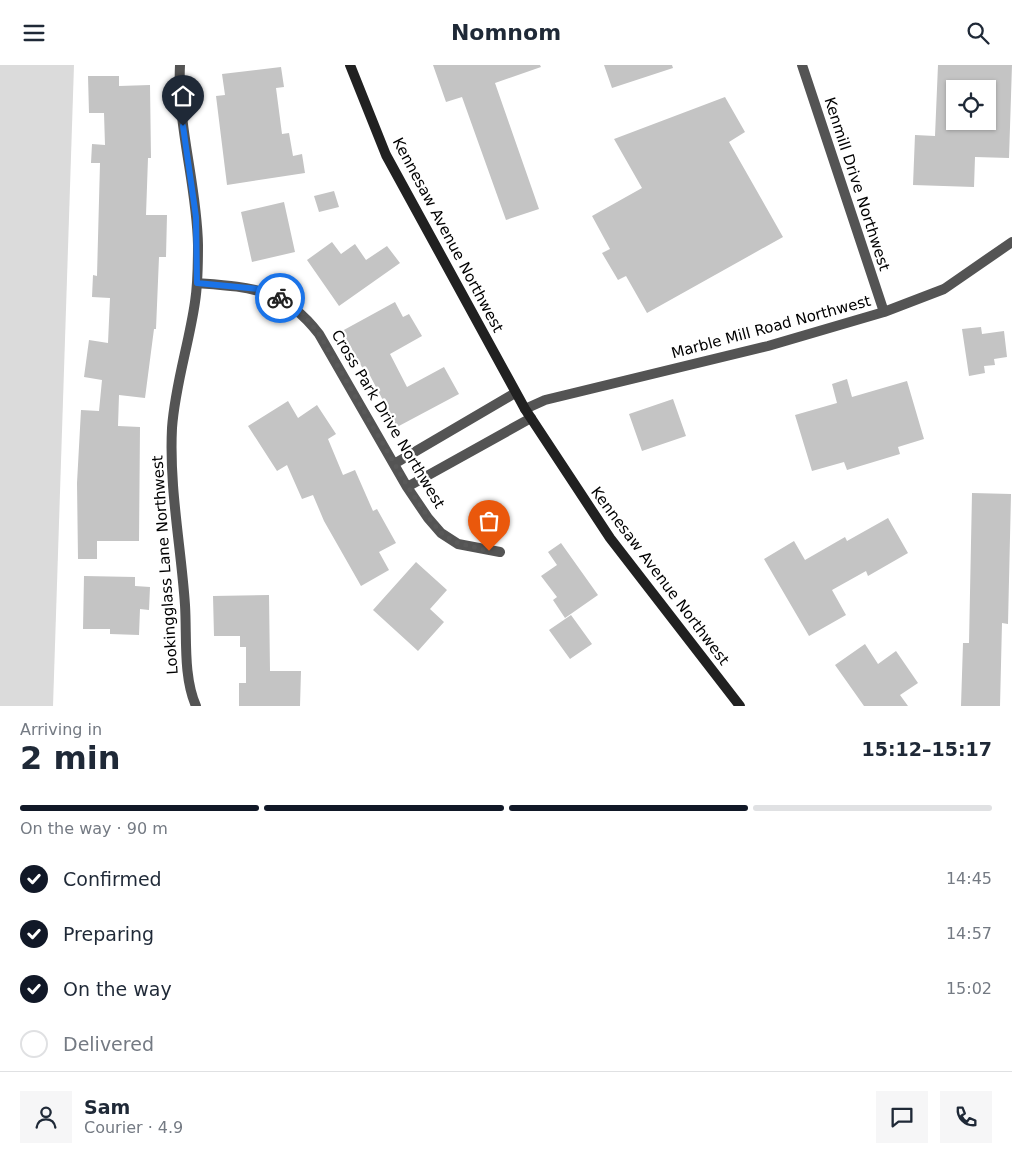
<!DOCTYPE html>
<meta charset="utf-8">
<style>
:root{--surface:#fff;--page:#f6f6f7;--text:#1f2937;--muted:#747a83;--line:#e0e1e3;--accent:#111827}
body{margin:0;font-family:"DejaVu Sans",sans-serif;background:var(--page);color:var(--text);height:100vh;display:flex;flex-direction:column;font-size:19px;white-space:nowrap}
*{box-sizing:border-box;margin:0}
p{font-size:16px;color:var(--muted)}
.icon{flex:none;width:28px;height:28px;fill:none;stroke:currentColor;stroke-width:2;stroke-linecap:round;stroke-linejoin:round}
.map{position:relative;height:641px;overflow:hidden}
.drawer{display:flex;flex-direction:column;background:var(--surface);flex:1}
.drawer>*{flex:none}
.tools{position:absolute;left:946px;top:15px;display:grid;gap:10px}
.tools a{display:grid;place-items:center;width:50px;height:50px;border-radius:0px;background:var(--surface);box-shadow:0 1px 4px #0004;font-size:25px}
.pin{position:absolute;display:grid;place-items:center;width:42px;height:42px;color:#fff;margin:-51px -21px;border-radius:50% 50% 50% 0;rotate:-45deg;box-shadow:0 0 5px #0007}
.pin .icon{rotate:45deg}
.courier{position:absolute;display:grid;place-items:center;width:50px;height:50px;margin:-25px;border:4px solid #1a73e8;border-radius:50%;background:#fff;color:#222;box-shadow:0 1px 6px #0007}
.summary em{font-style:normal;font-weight:800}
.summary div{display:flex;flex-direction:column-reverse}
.summary{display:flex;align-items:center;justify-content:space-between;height:85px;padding:0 20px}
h1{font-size:32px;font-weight:800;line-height:38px}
.bar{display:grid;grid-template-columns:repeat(4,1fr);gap:8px 5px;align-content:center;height:60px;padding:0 20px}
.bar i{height:6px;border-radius:4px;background:var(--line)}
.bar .active{background:var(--accent)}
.bar p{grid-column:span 4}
.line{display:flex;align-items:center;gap:12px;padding:0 20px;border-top:1px solid var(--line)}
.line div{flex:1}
.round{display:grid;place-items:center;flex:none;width:52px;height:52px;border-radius:0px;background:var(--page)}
ol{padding:0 20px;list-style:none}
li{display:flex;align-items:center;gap:15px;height:55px}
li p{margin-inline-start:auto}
li .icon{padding:5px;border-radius:50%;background:var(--accent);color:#fff;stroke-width:4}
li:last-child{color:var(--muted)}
li i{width:28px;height:28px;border:2px solid var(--line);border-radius:50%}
header{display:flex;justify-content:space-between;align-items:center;height:65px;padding:0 20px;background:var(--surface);font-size:22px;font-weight:800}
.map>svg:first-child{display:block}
</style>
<header><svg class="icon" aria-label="menu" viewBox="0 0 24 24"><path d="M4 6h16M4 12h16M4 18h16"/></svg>Nomnom<svg class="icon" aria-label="search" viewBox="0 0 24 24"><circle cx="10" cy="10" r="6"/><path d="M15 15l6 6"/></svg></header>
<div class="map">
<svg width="1012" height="641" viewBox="0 0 1012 641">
<rect width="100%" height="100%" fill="#fff"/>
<path fill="#dbdbdb" d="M 0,0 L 74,0 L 53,641 L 0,641 Z"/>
<path fill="#c4c4c4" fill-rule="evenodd" d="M 433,0 L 540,0 L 541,2 L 495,18 L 539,144 L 506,155 L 462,32 L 446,37 Z
M 604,0 L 672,0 L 673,3 L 612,23 Z
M 938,0 L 1012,0 L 1009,93 L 975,92 L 974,122 L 913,120 L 915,70 L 935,71 ZM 955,24 L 988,24 L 988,56 L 955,56 Z
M 281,2 L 284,22 L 276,23 L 282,69 L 289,68 L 293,91 L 302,89 L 305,108 L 227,120 L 216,31 L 225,30 L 222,9 Z
M 88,11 L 119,11 L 119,21 L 150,20 L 151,93 L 148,93 L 146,150 L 167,150 L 166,192 L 159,192 L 156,264 L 154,264 L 145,333 L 119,330 L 118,361 L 140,362 L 139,476 L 97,476 L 97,494 L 78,494 L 77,418 L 81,345 L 99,346 L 102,315 L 84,312 L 89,275 L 108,278 L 110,233 L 92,232 L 93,210 L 97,211 L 100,98 L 91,98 L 92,79 L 105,80 L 104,48 L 89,48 Z
M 725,32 L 745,67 L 729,77 L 783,172 L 647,248 L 626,211 L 618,215 L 602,188 L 610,184 L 592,151 L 642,123 L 614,74 Z
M 334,126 L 339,142 L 319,147 L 314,131 Z
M 284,137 L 295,187 L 252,197 L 241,147 Z
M 332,177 L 341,189 L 355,179 L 366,195 L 387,181 L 400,198 L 339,241 L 307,195 Z
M 395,237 L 403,252 L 409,249 L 422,271 L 390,289 L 407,322 L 444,302 L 459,329 L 397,362 L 366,303 L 363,304 L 342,266 Z
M 981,262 L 982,269 L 1004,266 L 1007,292 L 994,294 L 995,300 L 984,301 L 985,308 L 969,311 L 962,264 Z
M 847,314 L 852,332 L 907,316 L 924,374 L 898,382 L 900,389 L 847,405 L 844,397 L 812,406 L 795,350 L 837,338 L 832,319 Z
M 673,334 L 686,371 L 642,386 L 629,349 Z
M 288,336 L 298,353 L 317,340 L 336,369 L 328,374 L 343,410 L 355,405 L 373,446 L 377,444 L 396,478 L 379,487 L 389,505 L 361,521 L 324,456 L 313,430 L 302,434 L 287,400 L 277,406 L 248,361 Z
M 972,428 L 1011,429 L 1008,559 L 1002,558 L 1000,641 L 961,641 L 963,578 L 969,578 Z
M 888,453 L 908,488 L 868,511 L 866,506 L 832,525 L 846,550 L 809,571 L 764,494 L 794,476 L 805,495 L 845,472 L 847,476 Z
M 561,478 L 598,530 L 565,553 L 553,535 L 557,532 L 541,511 L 557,500 L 548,487 Z
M 416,497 L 447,525 L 430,544 L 444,557 L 418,586 L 373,545 Z
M 84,511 L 135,512 L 135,521 L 150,522 L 149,545 L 140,544 L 139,570 L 110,569 L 110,564 L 83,564 Z
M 269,530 L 270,606 L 301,606 L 300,641 L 239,641 L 239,618 L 246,618 L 246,582 L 240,582 L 240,571 L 214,571 L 213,531 Z
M 571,550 L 592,579 L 570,594 L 549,565 Z
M 865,579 L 878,599 L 896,586 L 918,618 L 900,630 L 908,641 L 864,641 L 835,600 Z"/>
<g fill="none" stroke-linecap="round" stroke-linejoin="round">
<path stroke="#545454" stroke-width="10" d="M 180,0 C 177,61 197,120 198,180 C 198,199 198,218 195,237 C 189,279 175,320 172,363 C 169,423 181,481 185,540 C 187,573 183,611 196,641
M 802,0 L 884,247
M 197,218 C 250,222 284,223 319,269 L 407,422 L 428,453 L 441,468 L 458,479 L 500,487
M 525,344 L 545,335 L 768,281 L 884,247 L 944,224 L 1012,177
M 394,399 L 515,328
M 407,422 L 531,353"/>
<path stroke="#212121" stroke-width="10" d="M 350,0 L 386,90 L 525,344 L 610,473 L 740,641"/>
</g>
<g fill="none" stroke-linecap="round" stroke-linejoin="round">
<path stroke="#595959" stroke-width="5" stroke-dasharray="0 9" d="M 280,233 L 302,248 L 319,269 L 408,422 L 428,452 L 441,468 L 458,478 L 489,486"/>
<path stroke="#1a73e8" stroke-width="6" d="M 183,61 L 196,152 L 197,218 L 258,224 L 280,233"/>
</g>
<g text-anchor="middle" stroke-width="4.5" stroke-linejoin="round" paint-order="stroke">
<g font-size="15" fill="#000" stroke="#fff">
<text transform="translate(857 119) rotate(72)" y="5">Kenmill Drive Northwest</text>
<text transform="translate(448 170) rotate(62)" y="5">Kennesaw Avenue Northwest</text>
<text transform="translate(771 262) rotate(-15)" y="5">Marble Mill Road Northwest</text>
<text transform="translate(388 354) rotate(59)" y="5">Cross Park Drive Northwest</text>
<text transform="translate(165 500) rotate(-94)" y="5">Lookingglass Lane Northwest</text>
<text transform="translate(660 511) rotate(53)" y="5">Kennesaw Avenue Northwest</text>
</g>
</g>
</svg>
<div class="tools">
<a><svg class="icon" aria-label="locate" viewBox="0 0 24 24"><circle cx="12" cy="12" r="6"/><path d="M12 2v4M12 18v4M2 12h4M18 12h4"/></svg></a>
</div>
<div class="pin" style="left:489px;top:486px;background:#ea580c"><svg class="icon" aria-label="bag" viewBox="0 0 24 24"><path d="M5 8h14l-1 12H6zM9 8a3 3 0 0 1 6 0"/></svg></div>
<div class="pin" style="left:183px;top:61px;background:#1f2937"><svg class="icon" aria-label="home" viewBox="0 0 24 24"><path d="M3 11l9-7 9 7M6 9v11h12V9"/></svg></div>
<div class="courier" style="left:280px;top:233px"><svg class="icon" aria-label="bike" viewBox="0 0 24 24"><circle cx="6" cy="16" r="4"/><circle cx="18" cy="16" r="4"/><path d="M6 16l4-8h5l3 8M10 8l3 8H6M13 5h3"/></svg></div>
</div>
<section class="drawer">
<div class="summary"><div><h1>2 min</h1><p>Arriving in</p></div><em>15:12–15:17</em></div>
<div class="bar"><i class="active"></i><i class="active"></i><i class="active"></i><i></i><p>On the way · 90 m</p></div>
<ol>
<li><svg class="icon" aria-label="check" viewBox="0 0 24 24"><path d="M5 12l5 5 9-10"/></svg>Confirmed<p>14:45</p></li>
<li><svg class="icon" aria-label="check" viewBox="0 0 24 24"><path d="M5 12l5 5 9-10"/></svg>Preparing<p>14:57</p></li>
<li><svg class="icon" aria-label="check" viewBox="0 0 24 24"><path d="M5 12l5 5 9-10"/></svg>On the way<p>15:02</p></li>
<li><i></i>Delivered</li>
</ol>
<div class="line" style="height:90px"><a class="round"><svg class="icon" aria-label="person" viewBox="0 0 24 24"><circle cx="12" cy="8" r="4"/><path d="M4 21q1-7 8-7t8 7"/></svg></a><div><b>Sam</b><p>Courier · 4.9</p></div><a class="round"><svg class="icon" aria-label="chat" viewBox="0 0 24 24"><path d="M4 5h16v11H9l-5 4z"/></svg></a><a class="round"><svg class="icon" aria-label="phone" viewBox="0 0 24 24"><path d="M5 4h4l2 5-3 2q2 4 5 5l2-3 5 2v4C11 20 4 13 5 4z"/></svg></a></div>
</section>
